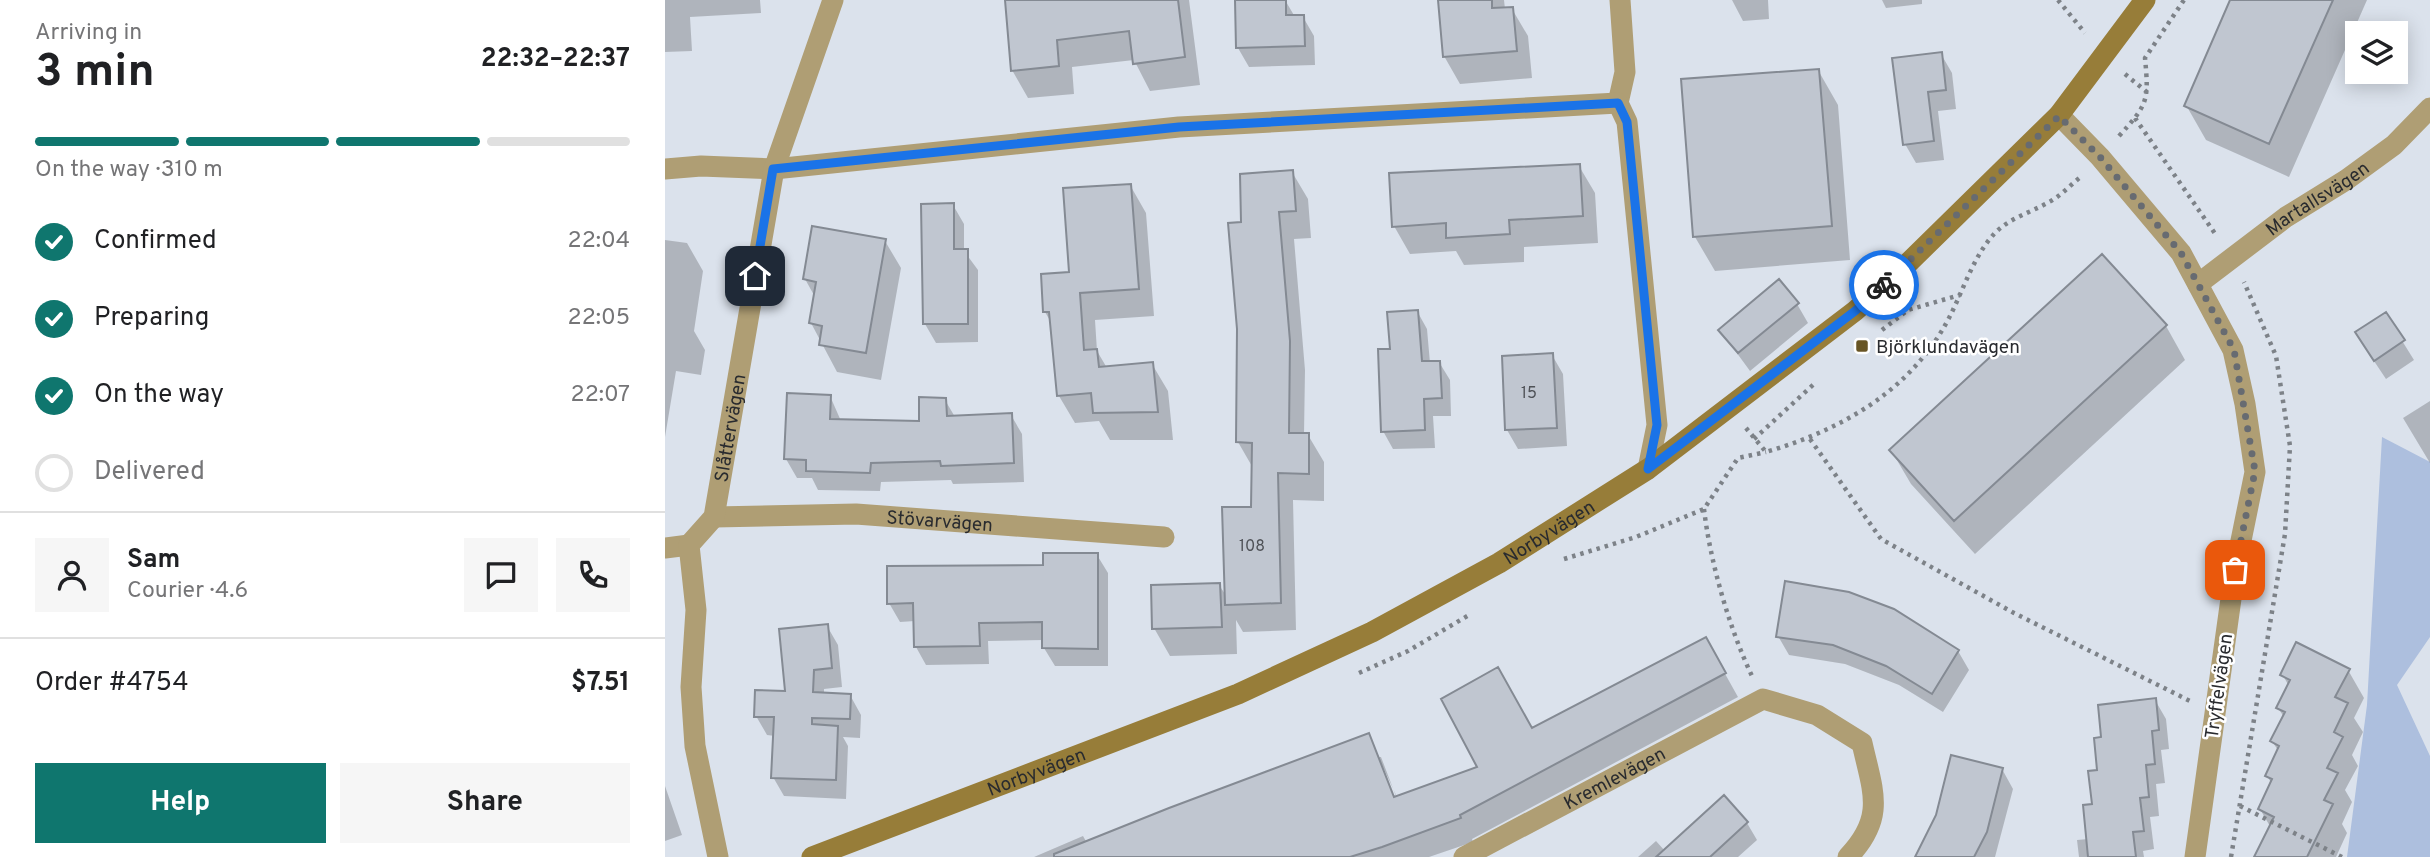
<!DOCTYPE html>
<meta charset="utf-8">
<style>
:root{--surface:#fff;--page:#f6f6f6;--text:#202124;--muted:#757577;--line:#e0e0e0;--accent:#0f766e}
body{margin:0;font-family:Overpass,sans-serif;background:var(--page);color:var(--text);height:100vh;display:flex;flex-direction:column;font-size:26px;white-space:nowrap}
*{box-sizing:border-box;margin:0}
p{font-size:23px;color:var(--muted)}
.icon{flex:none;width:38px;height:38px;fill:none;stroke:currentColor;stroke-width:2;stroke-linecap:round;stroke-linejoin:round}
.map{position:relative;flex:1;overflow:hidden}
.panel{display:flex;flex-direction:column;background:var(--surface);width:665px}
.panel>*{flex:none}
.tools{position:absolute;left:1680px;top:21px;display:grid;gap:14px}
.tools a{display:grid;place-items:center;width:63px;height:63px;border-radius:0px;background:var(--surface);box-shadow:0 4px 18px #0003;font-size:35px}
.pin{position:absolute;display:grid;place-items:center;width:60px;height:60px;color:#fff;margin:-30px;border-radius:14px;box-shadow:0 4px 10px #0006}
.courier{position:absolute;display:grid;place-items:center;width:70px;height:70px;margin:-35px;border:5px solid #1a73e8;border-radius:50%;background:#fff;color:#222;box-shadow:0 2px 9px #0007}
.overview em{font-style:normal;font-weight:700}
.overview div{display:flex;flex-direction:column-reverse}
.overview{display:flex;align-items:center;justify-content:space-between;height:119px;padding:0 35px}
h1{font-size:46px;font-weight:700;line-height:52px}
.bar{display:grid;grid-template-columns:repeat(4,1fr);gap:10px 7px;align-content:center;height:84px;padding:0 35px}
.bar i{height:9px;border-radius:5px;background:var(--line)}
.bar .selected{background:var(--accent)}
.bar p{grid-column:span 4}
.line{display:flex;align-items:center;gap:18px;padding:0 35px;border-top:2px solid var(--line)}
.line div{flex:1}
.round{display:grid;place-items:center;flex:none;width:74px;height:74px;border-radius:0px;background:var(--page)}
ol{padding:0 35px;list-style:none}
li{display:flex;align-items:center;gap:21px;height:77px}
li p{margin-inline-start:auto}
li .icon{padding:7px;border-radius:50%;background:var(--accent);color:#fff;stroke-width:4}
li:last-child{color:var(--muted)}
li i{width:38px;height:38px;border:4px solid var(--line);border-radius:50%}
.button{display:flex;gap:14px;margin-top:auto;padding:14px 35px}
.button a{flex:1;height:80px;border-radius:0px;background:var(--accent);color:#fff;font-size:28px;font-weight:700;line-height:80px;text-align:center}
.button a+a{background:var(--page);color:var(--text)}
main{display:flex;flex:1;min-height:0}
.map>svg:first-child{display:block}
</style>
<main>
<section class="panel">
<div class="overview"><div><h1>3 min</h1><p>Arriving in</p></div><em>22:32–22:37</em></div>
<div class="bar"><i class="selected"></i><i class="selected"></i><i class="selected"></i><i></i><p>On the way · 310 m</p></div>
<ol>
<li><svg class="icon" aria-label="check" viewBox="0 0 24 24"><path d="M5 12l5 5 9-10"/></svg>Confirmed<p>22:04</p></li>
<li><svg class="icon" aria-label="check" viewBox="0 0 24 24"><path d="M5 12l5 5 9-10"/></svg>Preparing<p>22:05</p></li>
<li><svg class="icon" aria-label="check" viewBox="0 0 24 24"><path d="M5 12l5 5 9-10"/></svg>On the way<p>22:07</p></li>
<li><i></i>Delivered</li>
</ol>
<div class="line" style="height:126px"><a class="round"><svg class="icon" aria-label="person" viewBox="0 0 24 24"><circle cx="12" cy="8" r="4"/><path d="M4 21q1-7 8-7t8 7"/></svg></a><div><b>Sam</b><p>Courier · 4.6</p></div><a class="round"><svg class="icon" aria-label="chat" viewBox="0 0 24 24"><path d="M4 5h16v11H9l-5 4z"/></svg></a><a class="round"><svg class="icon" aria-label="phone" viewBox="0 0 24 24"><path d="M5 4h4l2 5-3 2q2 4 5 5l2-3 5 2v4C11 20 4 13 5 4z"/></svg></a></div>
<div class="line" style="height:91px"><div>Order #4754</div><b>$7.51</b></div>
<div class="button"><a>Help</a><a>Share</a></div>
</section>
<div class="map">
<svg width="1765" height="857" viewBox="0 0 1765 857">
<rect width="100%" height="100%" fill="#dbe2ec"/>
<path fill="#adbfde" d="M 1717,437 L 1765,462 L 1765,637 L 1732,685 L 1765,756 L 1765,857 L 1682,857 L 1702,705 Z"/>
<path fill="#0003" fill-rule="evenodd" d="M 0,0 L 95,0 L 96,13 L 25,17 L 27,51 L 0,52 Z
M 341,0 L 524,0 L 535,85 L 485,91 L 469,60 L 407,67 L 409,94 L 363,98 L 347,70 Z
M 620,0 L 630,17 L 638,17 L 649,36 L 650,65 L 584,67 L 573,48 Z
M 775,0 L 839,0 L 840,9 L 847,9 L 863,36 L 867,78 L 795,84 L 779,56 Z
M 1067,0 L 1103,0 L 1104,19 L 1078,21 Z
M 1217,0 L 1257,0 L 1257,4 L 1221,8 Z
M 1567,0 L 1702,0 L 1624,177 L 1541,140 L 1521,105 Z
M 1276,54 L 1287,73 L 1291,109 L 1273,111 L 1279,160 L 1251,163 L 1240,144 Z
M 1153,70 L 1173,105 L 1185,260 L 1050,271 L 1030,237 Z
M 914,166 L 930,193 L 933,243 L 859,247 L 859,262 L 799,265 L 791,251 L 745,254 L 729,226 Z
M 627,172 L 643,199 L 646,238 L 629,239 L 640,370 L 639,435 L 643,435 L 659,462 L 659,501 L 628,500 L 631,630 L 578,632 L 571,620 L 572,654 L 505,656 L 489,628 L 554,585 L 562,597 L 588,508 L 588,468 L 573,442 L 578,224 Z
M 465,185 L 481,213 L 489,316 L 430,320 L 432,351 L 442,368 L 487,364 L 503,391 L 508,440 L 445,440 L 434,421 L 410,423 L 394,396 L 387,324 L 380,312 Z
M 288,205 L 299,224 L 299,251 L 313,270 L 313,342 L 271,343 L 260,324 Z
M 0,240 L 22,243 L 38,271 L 29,331 L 40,350 L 36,375 L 11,371 L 0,437 Z
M 220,241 L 236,268 L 216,380 L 172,372 L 146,323 L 150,297 L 140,279 Z
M 1132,304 L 1143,323 L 1085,371 L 1055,330 Z
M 752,311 L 762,329 L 765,363 L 774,362 L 785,380 L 786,416 L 768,416 L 770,448 L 728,449 L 718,431 L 726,351 Z
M 1721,315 L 1749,360 L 1721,379 L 1703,352 Z
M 1501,326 L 1520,360 L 1310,554 L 1246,484 L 1226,450 Z
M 887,355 L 898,374 L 902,446 L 853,449 L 842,430 Z
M 165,396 L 176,421 L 256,423 L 280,400 L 290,417 L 346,415 L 357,434 L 359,482 L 288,484 L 286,480 L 216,482 L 215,491 L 153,490 L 147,478 L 132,478 L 121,459 Z
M 1765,401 L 1765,463 L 1738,418 Z
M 432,555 L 443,573 L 443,666 L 390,666 L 379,648 L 379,640 L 323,641 L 324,664 L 261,665 L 251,647 L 250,621 L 235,622 L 224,603 Z
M 162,626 L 173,645 L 177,687 L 159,689 L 159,694 L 185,695 L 196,715 L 195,738 L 178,737 L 183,746 L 181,799 L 119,796 L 108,777 L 110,736 L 102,735 L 91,716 L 122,693 Z
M 1113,636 L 1293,651 L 1304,670 L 1278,712 L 1234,685 L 1180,664 L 1124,655 Z
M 1054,663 L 1073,697 L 807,839 L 808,842 L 764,857 L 369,857 L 418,836 L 422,843 L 703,735 L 732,797 L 815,768 L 867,730 ZM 712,757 L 716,757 L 734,804 L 731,805 Z
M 1683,670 L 1699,698 L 1689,718 L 1698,732 L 1687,755 L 1693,766 L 1680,790 L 1687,802 L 1677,824 L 1682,833 L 1671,857 L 1591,857 L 1606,828 L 1595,809 L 1607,784 L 1602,776 L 1614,752 L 1607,741 L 1619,717 L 1613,708 L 1624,686 L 1617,674 Z
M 1490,700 L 1501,719 L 1504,749 L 1496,750 L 1500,783 L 1491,784 L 1494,816 L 1485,817 L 1489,849 L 1478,851 L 1479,857 L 1414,857 L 1412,840 L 1423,839 L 1438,739 Z
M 1337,769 L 1348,789 L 1330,857 L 1252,857 L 1273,816 Z
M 0,786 L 17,835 L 0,841 Z
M 1058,798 L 1082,823 L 1092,840 L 1073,857 L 973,857 L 991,841 L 1000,851 Z"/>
<path fill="#c0c6d0" stroke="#848a93" stroke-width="2" d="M 340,0 L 513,0 L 520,57 L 468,64 L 464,31 L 392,40 L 394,66 L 346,71 Z
M 570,0 L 621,0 L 621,15 L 639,15 L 640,46 L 571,48 Z
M 773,0 L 827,0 L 827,8 L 848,7 L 852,51 L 778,57 Z
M 1565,0 L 1668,0 L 1604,144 L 1519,106 Z
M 1277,52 L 1281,90 L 1263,92 L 1269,141 L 1238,145 L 1227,58 Z
M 1154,69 L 1167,226 L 1028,237 L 1016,79 Z
M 915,164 L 918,216 L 844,220 L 845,234 L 781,238 L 781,223 L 727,227 L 724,173 Z
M 628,170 L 631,211 L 614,212 L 625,341 L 624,433 L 644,433 L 644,474 L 613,473 L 616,603 L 560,605 L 557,507 L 586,507 L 587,443 L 571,442 L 572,329 L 563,223 L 576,222 L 575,174 Z
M 466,184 L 474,289 L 415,293 L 419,350 L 432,349 L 434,367 L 488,362 L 493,412 L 428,413 L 426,393 L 392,396 L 384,312 L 378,312 L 376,274 L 404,272 L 398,188 Z
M 289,203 L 289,249 L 303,249 L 303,324 L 258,324 L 256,204 Z
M 147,226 L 221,239 L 201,353 L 154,345 L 157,326 L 144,323 L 151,282 L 138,279 Z
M 1437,254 L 1502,325 L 1289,521 L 1224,450 Z
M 1114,279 L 1134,303 L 1073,353 L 1053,330 Z
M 753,310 L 757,361 L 775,361 L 777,398 L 759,399 L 760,430 L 716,432 L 713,349 L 725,349 L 722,312 Z
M 1721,312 L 1740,340 L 1709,361 L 1690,332 Z
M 888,353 L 892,428 L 840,430 L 837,356 Z
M 122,393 L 166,395 L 165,419 L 254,421 L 254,397 L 281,398 L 282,416 L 347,413 L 349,463 L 276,466 L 275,461 L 206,463 L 205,473 L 141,471 L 141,460 L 119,459 Z
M 378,553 L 433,553 L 433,649 L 377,648 L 377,622 L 314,623 L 315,646 L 249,647 L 248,603 L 222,604 L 222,566 L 378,565 Z
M 1120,581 L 1184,592 L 1229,609 L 1294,650 L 1267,694 L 1221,666 L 1168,645 L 1111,637 Z
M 555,583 L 557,627 L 487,629 L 486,585 Z
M 163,624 L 167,668 L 149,670 L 148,692 L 186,694 L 185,719 L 147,718 L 147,724 L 173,726 L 171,780 L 106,778 L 109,717 L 89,717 L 90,690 L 120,691 L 114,629 Z
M 1041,637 L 1061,673 L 795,815 L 796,818 L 717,847 L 685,857 L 389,857 L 389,854 L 504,808 L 704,733 L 729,797 L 812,767 L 776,699 L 833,667 L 867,728 Z
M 1631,642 L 1685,669 L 1670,697 L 1683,703 L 1669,732 L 1678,737 L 1662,768 L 1673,773 L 1659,800 L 1668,804 L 1642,857 L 1589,857 L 1609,817 L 1593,809 L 1607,779 L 1600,776 L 1614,746 L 1605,741 L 1620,712 L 1611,708 L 1625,680 L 1615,675 Z
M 1491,698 L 1494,730 L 1487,731 L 1490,764 L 1481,765 L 1484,797 L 1475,798 L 1479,831 L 1468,832 L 1471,857 L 1423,857 L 1418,805 L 1427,804 L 1423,771 L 1432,770 L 1429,738 L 1436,737 L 1433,705 Z
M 1286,755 L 1338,768 L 1322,832 L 1309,857 L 1250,857 L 1271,815 Z
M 1059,795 L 1083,822 L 1045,857 L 991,857 Z"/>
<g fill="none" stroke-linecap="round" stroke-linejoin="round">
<path stroke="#7d8288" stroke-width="4.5" stroke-dasharray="3.5 5" stroke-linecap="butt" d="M 1393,0 L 1420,33
M 1460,74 L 1483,93
M 1470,118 L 1551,235
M 1454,136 C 1483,104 1484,101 1480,58 L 1519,0
M 1217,330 L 1243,310 L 1295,295
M 1081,428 L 1101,452 C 1176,430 1246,391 1284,318 C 1298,291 1308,257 1329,234 C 1344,218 1365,213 1384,202 C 1396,196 1406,184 1417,176
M 1089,439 L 1149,384
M 1145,439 L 1216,539 L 1349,613 L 1525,701
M 1039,509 C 1045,561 1064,628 1087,676
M 899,559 L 971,537 L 1039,509 L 1073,458 L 1101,452
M 694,673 L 743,651 L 804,615
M 1575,806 L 1677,857
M 1566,857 L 1620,534 L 1625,446 L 1611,356 L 1579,282"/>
<g stroke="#af9e74" stroke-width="21">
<path d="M 955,0 L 960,72 L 953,103 L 962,122 L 992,425 L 983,469"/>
<path d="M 1394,115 L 1435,157 L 1516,253 L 1568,350 L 1580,404 L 1590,472 L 1570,570 L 1530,857"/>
<path d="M 0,169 L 36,166 L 109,169 L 514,127 L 953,103"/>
<path id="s1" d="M 1533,284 L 1621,217 L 1681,180 L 1729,145 L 1765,108"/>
<path id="s2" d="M 49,517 L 191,514 L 499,537"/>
<path d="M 0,548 L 24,545"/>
<path id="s3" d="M 53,857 L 30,746 L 26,687 L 31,610 L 24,545 L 49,517 L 109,169 L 168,0"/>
<path id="s4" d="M 799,857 L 1098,699 L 1152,715 L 1197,743 C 1208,792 1221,817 1183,857"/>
</g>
<path stroke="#977d39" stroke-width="21" id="s5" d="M 147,857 L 573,694 L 707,632 L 834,563 L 983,469 L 1190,311 L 1236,270 L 1394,115 L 1480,0"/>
</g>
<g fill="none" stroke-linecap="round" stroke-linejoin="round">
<path stroke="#676b71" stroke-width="7" stroke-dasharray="0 12.6" d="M 1219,285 L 1394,116 L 1435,157 L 1516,253 L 1569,350 L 1590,471 L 1570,570"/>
<path stroke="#1a73e8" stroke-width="9" d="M 90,276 L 108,169 L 514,127 L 953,103 L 962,122 L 992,425 L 983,469 L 1190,311 L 1219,285"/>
</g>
<rect fill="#685524" stroke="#fff" stroke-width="2.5" x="1190" y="339" width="14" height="14" rx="3.5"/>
<g text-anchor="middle" stroke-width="5" stroke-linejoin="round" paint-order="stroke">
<g font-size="16" fill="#4f5257">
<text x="864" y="398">15</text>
<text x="587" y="551">108</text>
</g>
<g font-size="19" fill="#292b2f" stroke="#fff">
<text dy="7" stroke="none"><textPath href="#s1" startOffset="147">Martallsvägen</textPath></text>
<text dy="7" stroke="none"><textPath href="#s3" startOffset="443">Slåttervägen</textPath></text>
<text dy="7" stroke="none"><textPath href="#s2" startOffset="226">Stövarvägen</textPath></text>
<text dy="7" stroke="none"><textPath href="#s5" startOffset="807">Norbyvägen</textPath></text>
<text transform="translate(1553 686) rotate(-82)" y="7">Tryffelvägen</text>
<text dy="7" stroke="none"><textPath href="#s5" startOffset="240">Norbyvägen</textPath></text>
<text dy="7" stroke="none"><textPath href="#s4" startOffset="170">Kremlevägen</textPath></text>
</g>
<g font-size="19" fill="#292b2f" stroke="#fff" text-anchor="start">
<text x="1211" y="353">Björklundavägen</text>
</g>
</g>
</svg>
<div class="tools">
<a><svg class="icon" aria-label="layers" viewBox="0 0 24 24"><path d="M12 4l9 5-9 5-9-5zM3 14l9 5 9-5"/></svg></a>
</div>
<div class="pin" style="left:1570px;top:570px;background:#ea580c"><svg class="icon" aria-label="bag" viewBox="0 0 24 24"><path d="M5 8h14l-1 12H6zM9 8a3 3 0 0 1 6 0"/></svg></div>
<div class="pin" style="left:90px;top:276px;background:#1f2937"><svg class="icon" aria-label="home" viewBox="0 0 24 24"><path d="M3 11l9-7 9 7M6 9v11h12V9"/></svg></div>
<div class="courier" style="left:1219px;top:285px"><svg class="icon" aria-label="bike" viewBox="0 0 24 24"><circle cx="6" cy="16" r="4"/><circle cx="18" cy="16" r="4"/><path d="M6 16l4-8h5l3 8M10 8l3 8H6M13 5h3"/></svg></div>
</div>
</main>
